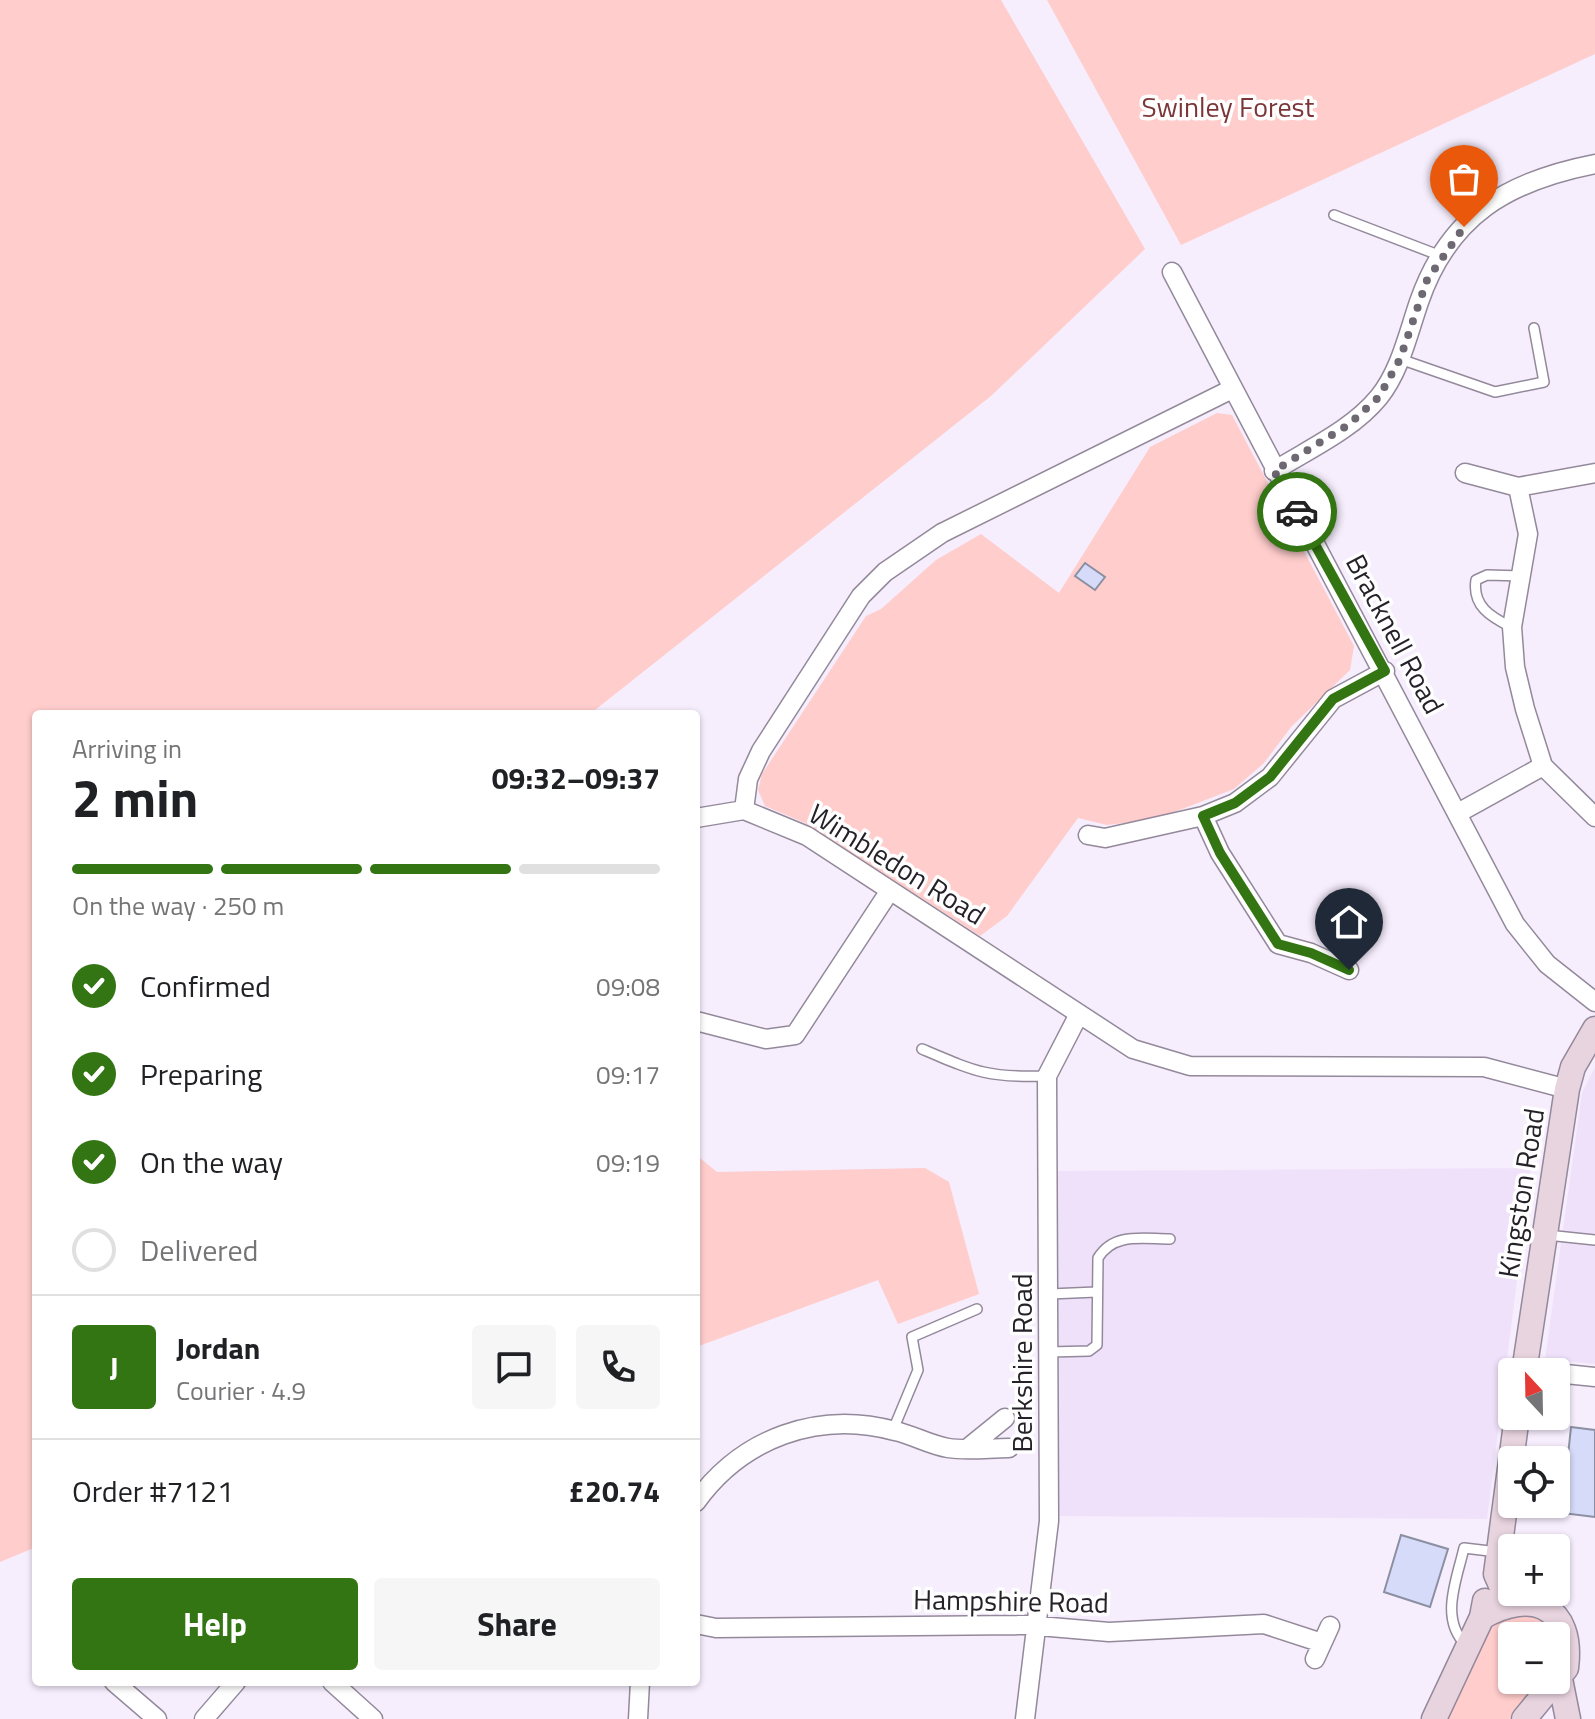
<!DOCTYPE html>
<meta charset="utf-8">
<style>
:root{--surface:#fff;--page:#f6f6f6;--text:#202124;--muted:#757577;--line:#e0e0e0;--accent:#327512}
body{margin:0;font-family:"Titillium Web",sans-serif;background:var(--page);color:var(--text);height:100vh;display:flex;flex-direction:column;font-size:30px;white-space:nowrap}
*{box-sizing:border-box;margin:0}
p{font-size:26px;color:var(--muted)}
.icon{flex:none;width:44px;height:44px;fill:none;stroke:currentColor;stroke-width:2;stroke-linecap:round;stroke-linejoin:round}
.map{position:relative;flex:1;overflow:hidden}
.panel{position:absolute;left:32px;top:710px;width:668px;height:976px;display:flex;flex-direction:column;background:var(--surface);border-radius:8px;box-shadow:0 2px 6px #0004}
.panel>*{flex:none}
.needle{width:52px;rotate:338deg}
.fabs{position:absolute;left:1498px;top:1358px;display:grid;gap:16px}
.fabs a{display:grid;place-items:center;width:72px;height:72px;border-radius:8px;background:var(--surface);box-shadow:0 2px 6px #0004;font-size:40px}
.pin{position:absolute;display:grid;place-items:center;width:68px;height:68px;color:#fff;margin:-82px -34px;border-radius:50% 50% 50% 0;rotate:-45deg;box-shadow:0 0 8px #0007}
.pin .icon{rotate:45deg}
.courier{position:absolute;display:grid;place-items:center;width:80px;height:80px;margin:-40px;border:6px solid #327512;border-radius:50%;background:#fff;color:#222;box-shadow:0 2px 10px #0007}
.headline em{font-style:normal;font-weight:700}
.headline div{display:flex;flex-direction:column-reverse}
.headline{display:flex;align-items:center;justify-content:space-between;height:136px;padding:0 40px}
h1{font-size:52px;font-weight:700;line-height:60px}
.bar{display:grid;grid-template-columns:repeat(4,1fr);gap:12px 8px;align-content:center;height:96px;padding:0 40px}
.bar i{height:10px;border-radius:6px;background:var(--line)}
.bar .selected{background:var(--accent)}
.bar p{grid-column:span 4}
.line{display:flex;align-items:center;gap:20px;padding:0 40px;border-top:2px solid var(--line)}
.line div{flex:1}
.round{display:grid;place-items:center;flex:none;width:84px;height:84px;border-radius:8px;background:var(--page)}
ol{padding:0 40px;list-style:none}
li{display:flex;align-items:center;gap:24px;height:88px}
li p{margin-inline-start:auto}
li .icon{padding:8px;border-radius:50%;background:var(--accent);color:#fff;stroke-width:4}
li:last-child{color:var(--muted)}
li i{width:44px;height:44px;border:4px solid var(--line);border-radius:50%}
.action{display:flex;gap:16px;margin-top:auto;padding:16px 40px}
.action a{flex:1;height:92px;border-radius:8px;background:var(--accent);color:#fff;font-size:32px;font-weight:700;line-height:92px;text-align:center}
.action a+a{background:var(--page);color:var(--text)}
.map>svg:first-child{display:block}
</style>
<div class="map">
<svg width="1595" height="1719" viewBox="0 0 1595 1719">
<rect width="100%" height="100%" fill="#f6edfd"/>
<path fill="#f0e1fb" d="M 1595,1067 L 1595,1364 L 1545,1359 L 1582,1093 Z
M 1531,1168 L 1487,1519 L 1056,1516 L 1057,1171 Z"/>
<path fill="#ffcdcc" d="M 0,0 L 1001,0 L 1145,249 L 991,396 L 590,714 L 36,714 L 36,1547 L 0,1562 Z
M 1047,0 L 1595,0 L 1595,54 L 1181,245 Z
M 1217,413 L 1232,415 L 1354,646 L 1350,670 L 1291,727 L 1264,763 L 1234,789 L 1156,819 L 1107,825 L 1078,818 L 1007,916 L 980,936 L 805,823 L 765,806 L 758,790 L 762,774 L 866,616 L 881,609 L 936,560 L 981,534 L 1059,593 L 1150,447 Z
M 696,1155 L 717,1172 L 925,1168 L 949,1182 L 979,1294 L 898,1324 L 878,1280 L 696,1347 Z
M 1529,1613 L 1549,1623 L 1556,1636 L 1512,1636 L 1512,1680 L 1553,1680 L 1509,1719 L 1448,1719 L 1491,1628 L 1506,1617 Z"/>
<path fill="#d5dbf8" stroke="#8b8fa2" stroke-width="2" d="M 1085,563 L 1105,577 L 1095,590 L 1075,576 Z
M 1571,1427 L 1595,1430 L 1595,1517 L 1562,1513 Z
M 1401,1535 L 1448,1549 L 1430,1607 L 1384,1592 Z"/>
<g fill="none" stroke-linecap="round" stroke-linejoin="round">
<g stroke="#93899b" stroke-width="12">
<path id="lane" d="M 1334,215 L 1441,256
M 1400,359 L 1495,392 L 1544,382 L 1534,328
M 1511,627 C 1491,617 1472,606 1476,580 L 1487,575 L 1522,576
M 922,1049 C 976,1072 988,1078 1047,1076
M 1547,1235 L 1595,1240
M 1050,1294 L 1096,1292
M 1049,1352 L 1089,1351 L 1097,1345 L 1098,1258 C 1114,1232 1143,1239 1170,1239
M 893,1430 L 918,1370 L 912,1337 L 977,1309
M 1466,1645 C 1439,1619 1457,1579 1464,1548 L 1498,1552"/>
</g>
<g stroke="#93899b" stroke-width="21">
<path id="street" d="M 1172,272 L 1515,924 L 1547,964 L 1595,1002
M 1232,389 L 942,533 L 885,572 L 861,596 L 761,751 L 748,779 L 744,810 L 807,836 L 1133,1049 L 1190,1066 L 1484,1067 L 1567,1089
M 1274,471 C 1309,449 1352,430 1379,397 C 1400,371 1408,334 1419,302 C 1449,215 1508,181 1595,164
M 1465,473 L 1518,487 L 1595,473
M 1518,487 L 1528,534 L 1512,627 L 1515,667 L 1525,709 L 1543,766 L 1595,817
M 1458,813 L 1543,766
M 1203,816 L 1220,853 L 1278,944 L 1311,953 L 1349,970
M 696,818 L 744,810
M 1088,835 L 1105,838 L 1203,816 L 1235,803 L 1270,777 L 1333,699 L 1385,671
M 696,1021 L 766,1039 L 795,1035 L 889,892
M 1556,1373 L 1595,1377
M 968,1448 L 1005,1418
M 696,1502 C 742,1438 818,1410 895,1431 C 913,1435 930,1445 948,1448 C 967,1451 990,1448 1009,1448
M 696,1624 L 716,1628 L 1027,1625 L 1109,1632 L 1264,1624 L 1322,1643
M 1315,1659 L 1330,1626
M 114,1682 L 157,1719
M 332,1682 L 373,1719
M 204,1719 L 236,1682
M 638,1719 L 640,1682
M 1025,1719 L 1049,1521 L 1047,1076 L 1079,1014"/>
</g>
<g stroke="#93899b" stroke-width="27">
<path id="secondary" d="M 1524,1372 L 1567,1089 L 1573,1067 L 1595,1029
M 1509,1603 L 1496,1574 L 1517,1416
M 1482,1617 C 1532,1588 1574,1606 1566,1668 L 1524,1719
M 1560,1679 L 1568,1719
M 1434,1719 L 1482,1617 L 1485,1601"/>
</g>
<use href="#lane" stroke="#fff" stroke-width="9"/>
<use href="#street" stroke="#fff" stroke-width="18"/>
<use href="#secondary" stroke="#e8d4df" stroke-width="24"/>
</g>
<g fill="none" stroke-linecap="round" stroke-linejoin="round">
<path stroke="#6e6873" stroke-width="8" stroke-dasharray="0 14.4" d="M 1297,512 L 1274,471 L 1348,425 L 1379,397 L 1400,359 L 1427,280 L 1464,227"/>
<path stroke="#327512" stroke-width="10" d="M 1297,512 L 1385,671 L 1333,699 L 1270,777 L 1235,803 L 1203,816 L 1220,853 L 1278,944 L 1311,953 L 1349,970"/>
</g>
<g text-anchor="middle" stroke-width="7" stroke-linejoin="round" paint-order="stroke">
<g font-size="28" fill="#7c3639" stroke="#fefefe">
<text x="1228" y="117">Swinley Forest</text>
</g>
<g font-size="28" fill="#252128" stroke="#fefefe">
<text transform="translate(1395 634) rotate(62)" y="10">Bracknell Road</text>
<text transform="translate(897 864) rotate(32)" y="10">Wimbledon Road</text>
<text transform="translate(1521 1193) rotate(-81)" y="10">Kingston Road</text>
<text transform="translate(1022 1363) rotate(-90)" y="10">Berkshire Road</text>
<text transform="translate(1011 1601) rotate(1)" y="10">Hampshire Road</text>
</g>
</g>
</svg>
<div class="fabs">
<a><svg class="needle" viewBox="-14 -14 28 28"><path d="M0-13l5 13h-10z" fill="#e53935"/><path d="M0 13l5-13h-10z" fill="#757577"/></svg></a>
<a><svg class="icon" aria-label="locate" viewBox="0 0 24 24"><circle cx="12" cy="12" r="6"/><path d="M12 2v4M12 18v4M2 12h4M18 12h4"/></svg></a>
<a>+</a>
<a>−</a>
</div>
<div class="pin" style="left:1464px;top:227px;background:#ea580c"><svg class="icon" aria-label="bag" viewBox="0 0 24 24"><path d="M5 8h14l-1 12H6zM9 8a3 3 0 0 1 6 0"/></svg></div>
<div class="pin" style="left:1349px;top:970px;background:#1f2937"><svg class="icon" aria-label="home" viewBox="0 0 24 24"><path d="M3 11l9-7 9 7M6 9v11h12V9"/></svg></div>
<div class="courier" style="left:1297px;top:512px"><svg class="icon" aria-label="car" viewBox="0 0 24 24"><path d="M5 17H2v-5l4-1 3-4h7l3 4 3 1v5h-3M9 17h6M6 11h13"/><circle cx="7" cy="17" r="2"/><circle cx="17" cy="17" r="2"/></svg></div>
<section class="panel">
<div class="headline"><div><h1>2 min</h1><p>Arriving in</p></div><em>09:32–09:37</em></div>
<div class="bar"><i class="selected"></i><i class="selected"></i><i class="selected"></i><i></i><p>On the way · 250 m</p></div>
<ol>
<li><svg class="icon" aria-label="check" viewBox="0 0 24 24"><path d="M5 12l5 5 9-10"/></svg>Confirmed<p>09:08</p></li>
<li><svg class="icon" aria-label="check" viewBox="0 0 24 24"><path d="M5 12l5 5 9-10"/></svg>Preparing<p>09:17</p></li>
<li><svg class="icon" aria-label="check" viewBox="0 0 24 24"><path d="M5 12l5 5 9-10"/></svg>On the way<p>09:19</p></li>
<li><i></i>Delivered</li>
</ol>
<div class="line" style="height:144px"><b class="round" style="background:var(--accent);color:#fff">J</b><div><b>Jordan</b><p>Courier · 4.9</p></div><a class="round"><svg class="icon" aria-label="chat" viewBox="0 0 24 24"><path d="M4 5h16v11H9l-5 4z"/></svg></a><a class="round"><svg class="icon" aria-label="phone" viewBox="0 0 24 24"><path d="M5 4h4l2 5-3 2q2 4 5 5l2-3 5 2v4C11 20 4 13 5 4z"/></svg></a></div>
<div class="line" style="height:104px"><div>Order #7121</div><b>£20.74</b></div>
<div class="action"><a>Help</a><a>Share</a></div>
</section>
</div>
